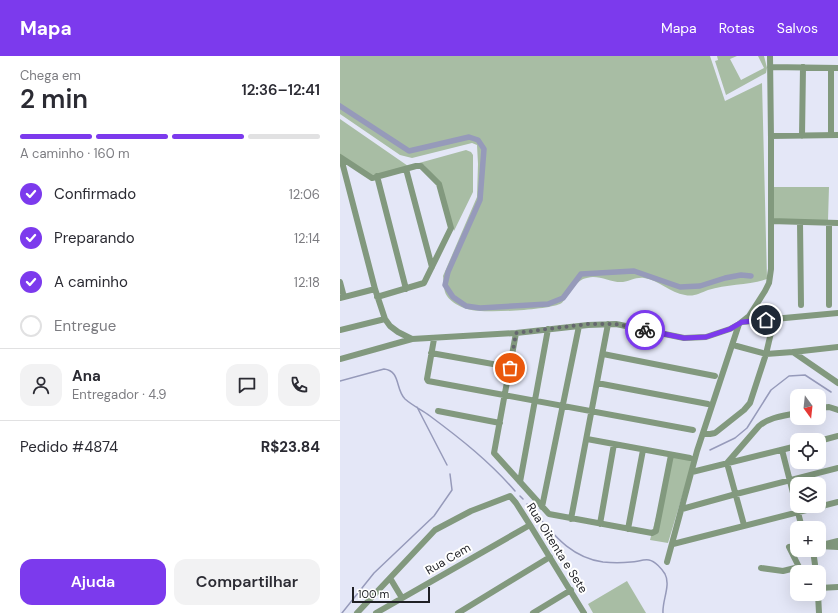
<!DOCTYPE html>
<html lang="pt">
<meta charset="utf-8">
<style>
:root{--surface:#fff;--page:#f2f2f3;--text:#2b2b33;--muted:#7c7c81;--line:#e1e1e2;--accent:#7c3aed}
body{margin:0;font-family:"DM Sans",sans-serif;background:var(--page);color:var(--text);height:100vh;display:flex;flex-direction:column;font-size:15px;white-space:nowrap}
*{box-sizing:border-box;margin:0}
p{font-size:13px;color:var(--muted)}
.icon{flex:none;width:22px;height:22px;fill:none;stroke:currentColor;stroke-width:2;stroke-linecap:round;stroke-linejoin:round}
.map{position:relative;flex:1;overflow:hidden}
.details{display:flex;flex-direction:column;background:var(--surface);width:340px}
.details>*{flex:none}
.needle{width:26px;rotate:165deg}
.controls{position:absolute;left:450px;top:333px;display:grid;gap:8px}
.controls a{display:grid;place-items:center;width:36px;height:36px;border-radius:8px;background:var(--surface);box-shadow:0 4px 16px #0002;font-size:20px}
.scale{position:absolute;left:12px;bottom:10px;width:78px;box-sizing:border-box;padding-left:4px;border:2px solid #1f2025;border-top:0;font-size:11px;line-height:14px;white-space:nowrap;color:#1f2025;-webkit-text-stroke:3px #fff;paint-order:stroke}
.pin{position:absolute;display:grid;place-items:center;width:34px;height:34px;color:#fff;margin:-17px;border:2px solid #fff;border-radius:50%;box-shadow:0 1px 4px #0007}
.courier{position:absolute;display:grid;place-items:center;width:40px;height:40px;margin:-20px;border:3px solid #7c3aed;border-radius:50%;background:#fff;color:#222;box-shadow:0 1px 5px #0007}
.summary em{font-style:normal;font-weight:600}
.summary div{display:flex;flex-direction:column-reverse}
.summary{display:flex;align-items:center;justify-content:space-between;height:68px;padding:0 20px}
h1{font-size:26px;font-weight:600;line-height:30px}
.bar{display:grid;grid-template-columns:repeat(4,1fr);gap:6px 4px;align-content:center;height:48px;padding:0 20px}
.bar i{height:5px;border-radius:3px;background:var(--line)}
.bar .selected{background:var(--accent)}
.bar p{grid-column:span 4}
.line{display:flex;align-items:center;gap:10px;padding:0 20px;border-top:1px solid var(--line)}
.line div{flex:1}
.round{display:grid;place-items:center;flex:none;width:42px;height:42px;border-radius:12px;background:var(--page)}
ol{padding:0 20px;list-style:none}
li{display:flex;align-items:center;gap:12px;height:44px}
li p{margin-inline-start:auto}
li .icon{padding:4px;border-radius:50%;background:var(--accent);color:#fff;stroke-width:4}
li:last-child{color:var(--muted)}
li i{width:22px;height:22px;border:2px solid var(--line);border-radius:50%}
.action{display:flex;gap:8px;margin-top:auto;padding:8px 20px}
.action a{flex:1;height:46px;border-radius:12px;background:var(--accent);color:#fff;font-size:16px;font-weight:600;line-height:46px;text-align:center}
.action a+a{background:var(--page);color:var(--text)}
header{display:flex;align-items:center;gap:24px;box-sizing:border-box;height:56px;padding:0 20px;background:var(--accent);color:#fff}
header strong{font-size:19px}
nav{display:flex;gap:22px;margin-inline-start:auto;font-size:14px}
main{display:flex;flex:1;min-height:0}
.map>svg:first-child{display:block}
</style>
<header>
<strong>Mapa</strong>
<nav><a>Mapa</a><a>Rotas</a><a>Salvos</a></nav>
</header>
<main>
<section class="details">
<div class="summary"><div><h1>2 min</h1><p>Chega em</p></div><em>12:36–12:41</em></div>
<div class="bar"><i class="selected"></i><i class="selected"></i><i class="selected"></i><i></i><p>A caminho · 160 m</p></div>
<ol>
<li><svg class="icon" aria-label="check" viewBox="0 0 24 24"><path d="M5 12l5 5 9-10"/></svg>Confirmado<p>12:06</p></li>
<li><svg class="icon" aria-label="check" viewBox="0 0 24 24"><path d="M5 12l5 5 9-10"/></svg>Preparando<p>12:14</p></li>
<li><svg class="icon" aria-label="check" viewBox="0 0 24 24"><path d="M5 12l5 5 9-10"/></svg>A caminho<p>12:18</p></li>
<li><i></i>Entregue</li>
</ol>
<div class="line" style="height:72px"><a class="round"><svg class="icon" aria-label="person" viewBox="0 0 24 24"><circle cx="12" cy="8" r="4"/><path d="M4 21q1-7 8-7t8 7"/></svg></a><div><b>Ana</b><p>Entregador · 4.9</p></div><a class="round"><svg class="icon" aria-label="chat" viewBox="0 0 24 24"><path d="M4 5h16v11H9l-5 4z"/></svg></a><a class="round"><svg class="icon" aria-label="phone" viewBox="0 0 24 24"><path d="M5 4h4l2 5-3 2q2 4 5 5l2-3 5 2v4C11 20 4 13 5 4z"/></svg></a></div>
<div class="line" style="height:52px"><div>Pedido #4874</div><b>R$23.84</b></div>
<div class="action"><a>Ajuda</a><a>Compartilhar</a></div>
</section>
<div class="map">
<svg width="498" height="557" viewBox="0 0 498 557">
<rect width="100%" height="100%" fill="#e4e7f7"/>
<path fill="#a8bda4" d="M 0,0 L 370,0 L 385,45 L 422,27 L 427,223 C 409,229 387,228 368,234 C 360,237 354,241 345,239 C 330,237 319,224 304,222 C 296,221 290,225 283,226 C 273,227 263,221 253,221 C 238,222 236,229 228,239 C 225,242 224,246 220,248 C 206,254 142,258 127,253 C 120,251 111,246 107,240 C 103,234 104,226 103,220 L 137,141 L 138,108 L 137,89 L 132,87 L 72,102 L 60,99 L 0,58 Z
M 377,0 L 397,0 L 390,3 L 401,24 L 424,12 L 418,0 L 424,0 L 427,12 L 426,17 L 386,39 L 375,5 L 378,4 Z
M 0,63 L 68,110 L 31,120 L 0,98 Z
M 126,94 L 131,96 L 133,99 L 133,136 L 114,175 L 101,128 L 84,109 L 79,107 Z
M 434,131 L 489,131 L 488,164 L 433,164 Z
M 332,401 L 353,404 L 328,487 L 310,484 Z
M 287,525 L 306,557 L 253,557 L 248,548 Z"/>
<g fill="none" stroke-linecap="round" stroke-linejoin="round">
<path stroke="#969aba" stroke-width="1.5" d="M 0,325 L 44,313 C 61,315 55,333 65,343 C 73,350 82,354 90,360 C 121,383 150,406 175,435
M 77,351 L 107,409
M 370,394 L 395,382 L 407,372 L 431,334 L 449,320 L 465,319 L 491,336
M 180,440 L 183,443
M 187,448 C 210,473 227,501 263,506 C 272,507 282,507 291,506 C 297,506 303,503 309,504 C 315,505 322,513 325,518 C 331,529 322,545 323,557
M 2,557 L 34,517 L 94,460 L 112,434 L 110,418"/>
<path stroke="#969aba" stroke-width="5.5" d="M 0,50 L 69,95 L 129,81 L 138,84 L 144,93 L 140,144 L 108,216 L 105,229 L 113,241 L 126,250 L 140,252 L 208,248 L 223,242 L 241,218 L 294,215 L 340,231 L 360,230 L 385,222 L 401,219 L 411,220"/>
<path stroke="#82997e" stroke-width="6" d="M 430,11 L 498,12
M 491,79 L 491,12
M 431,80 L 498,79
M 462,80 L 463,11
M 0,101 L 32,122 L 76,110 L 81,110 L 99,128 L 111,172 L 84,227 L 37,241
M 1,102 L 35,233 L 45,263 L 50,270 L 58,276 L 72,283
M 66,113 L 92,211
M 37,120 L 66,233
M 431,165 L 498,167
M 460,166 L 461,249
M 489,167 L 489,249
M 0,226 L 4,241
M 0,242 L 35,233
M 402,266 L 498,257
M 0,274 L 45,263
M 176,277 L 154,397 L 209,458 L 312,477 L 316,475 L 331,399
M 94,283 L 87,323 L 88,325 L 353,374
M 393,289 L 426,298 L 453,296 L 498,327
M 453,296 L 498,291
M 91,297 L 170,311
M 263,298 L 375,320
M 0,303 L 72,283 L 176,277 L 248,269 L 276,268 L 344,282 L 366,281 L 390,273 L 399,268 L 409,260 L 425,235 L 429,227 L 431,213 L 431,83 L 430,0
M 257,327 L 368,348
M 479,352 L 489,351 L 498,354
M 98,355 L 160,367
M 363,378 L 370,378 L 375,377 L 404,354 L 410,347 L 426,298 L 434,264
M 247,383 L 350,402
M 479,385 L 498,380
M 442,394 L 462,472
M 352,416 L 457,390
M 180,426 L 208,273
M 202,451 L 239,270
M 342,453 L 396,438 L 498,412
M 231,463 L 268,268
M 260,468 L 274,388
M 404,469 L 387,407 L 419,370 C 430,361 443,360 457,357
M 288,473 L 303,394
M 333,488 L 498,446
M 482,489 L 498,485
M 479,490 L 498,491
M 449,491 L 459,511 L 463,516
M 473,494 L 476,516
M 327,506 L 357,395 L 399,268
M 421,512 L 443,515 L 459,511
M 50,522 L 62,542
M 479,532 L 498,531
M 478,538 L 479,557
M 17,557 L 95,474 L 131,455 L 170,440 L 176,447 L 190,469 L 244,557
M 36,557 L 190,469
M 118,557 L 210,501
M 193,557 L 231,534"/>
</g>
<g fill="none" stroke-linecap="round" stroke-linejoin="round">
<path stroke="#64666e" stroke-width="4" stroke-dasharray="0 7.2" d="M 170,312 L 176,277 L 248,268 L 276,268 L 305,274"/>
<path stroke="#7c3aed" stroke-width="5" d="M 305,274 L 344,282 L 366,281 L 390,273 L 402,266 L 426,264"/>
</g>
<g text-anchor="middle" stroke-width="4" stroke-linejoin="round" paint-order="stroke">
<g font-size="12" fill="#1f2025" stroke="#fff">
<text transform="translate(217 492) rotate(58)" y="4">Rua Oitenta e Sete</text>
<text transform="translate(108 503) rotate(-30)" y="4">Rua Cem</text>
</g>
</g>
</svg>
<div class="controls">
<a><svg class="needle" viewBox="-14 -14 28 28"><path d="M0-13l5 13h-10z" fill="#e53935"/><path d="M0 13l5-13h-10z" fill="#7c7c81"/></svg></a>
<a><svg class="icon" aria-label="locate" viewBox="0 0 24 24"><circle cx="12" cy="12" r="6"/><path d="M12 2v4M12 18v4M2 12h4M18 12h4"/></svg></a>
<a><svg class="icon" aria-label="layers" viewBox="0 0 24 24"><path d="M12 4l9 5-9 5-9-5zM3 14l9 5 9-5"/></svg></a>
<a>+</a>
<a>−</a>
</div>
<div class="scale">100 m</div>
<div class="pin" style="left:170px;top:312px;background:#ea580c"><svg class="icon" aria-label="bag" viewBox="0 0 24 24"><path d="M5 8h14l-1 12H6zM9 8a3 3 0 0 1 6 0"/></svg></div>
<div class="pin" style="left:426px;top:264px;background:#1f2937"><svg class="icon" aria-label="home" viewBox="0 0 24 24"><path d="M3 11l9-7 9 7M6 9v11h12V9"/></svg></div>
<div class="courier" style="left:305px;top:274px"><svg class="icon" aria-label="bike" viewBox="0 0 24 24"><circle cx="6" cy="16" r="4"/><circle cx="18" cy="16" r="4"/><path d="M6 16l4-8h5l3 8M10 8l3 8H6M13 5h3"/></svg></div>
</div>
</main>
